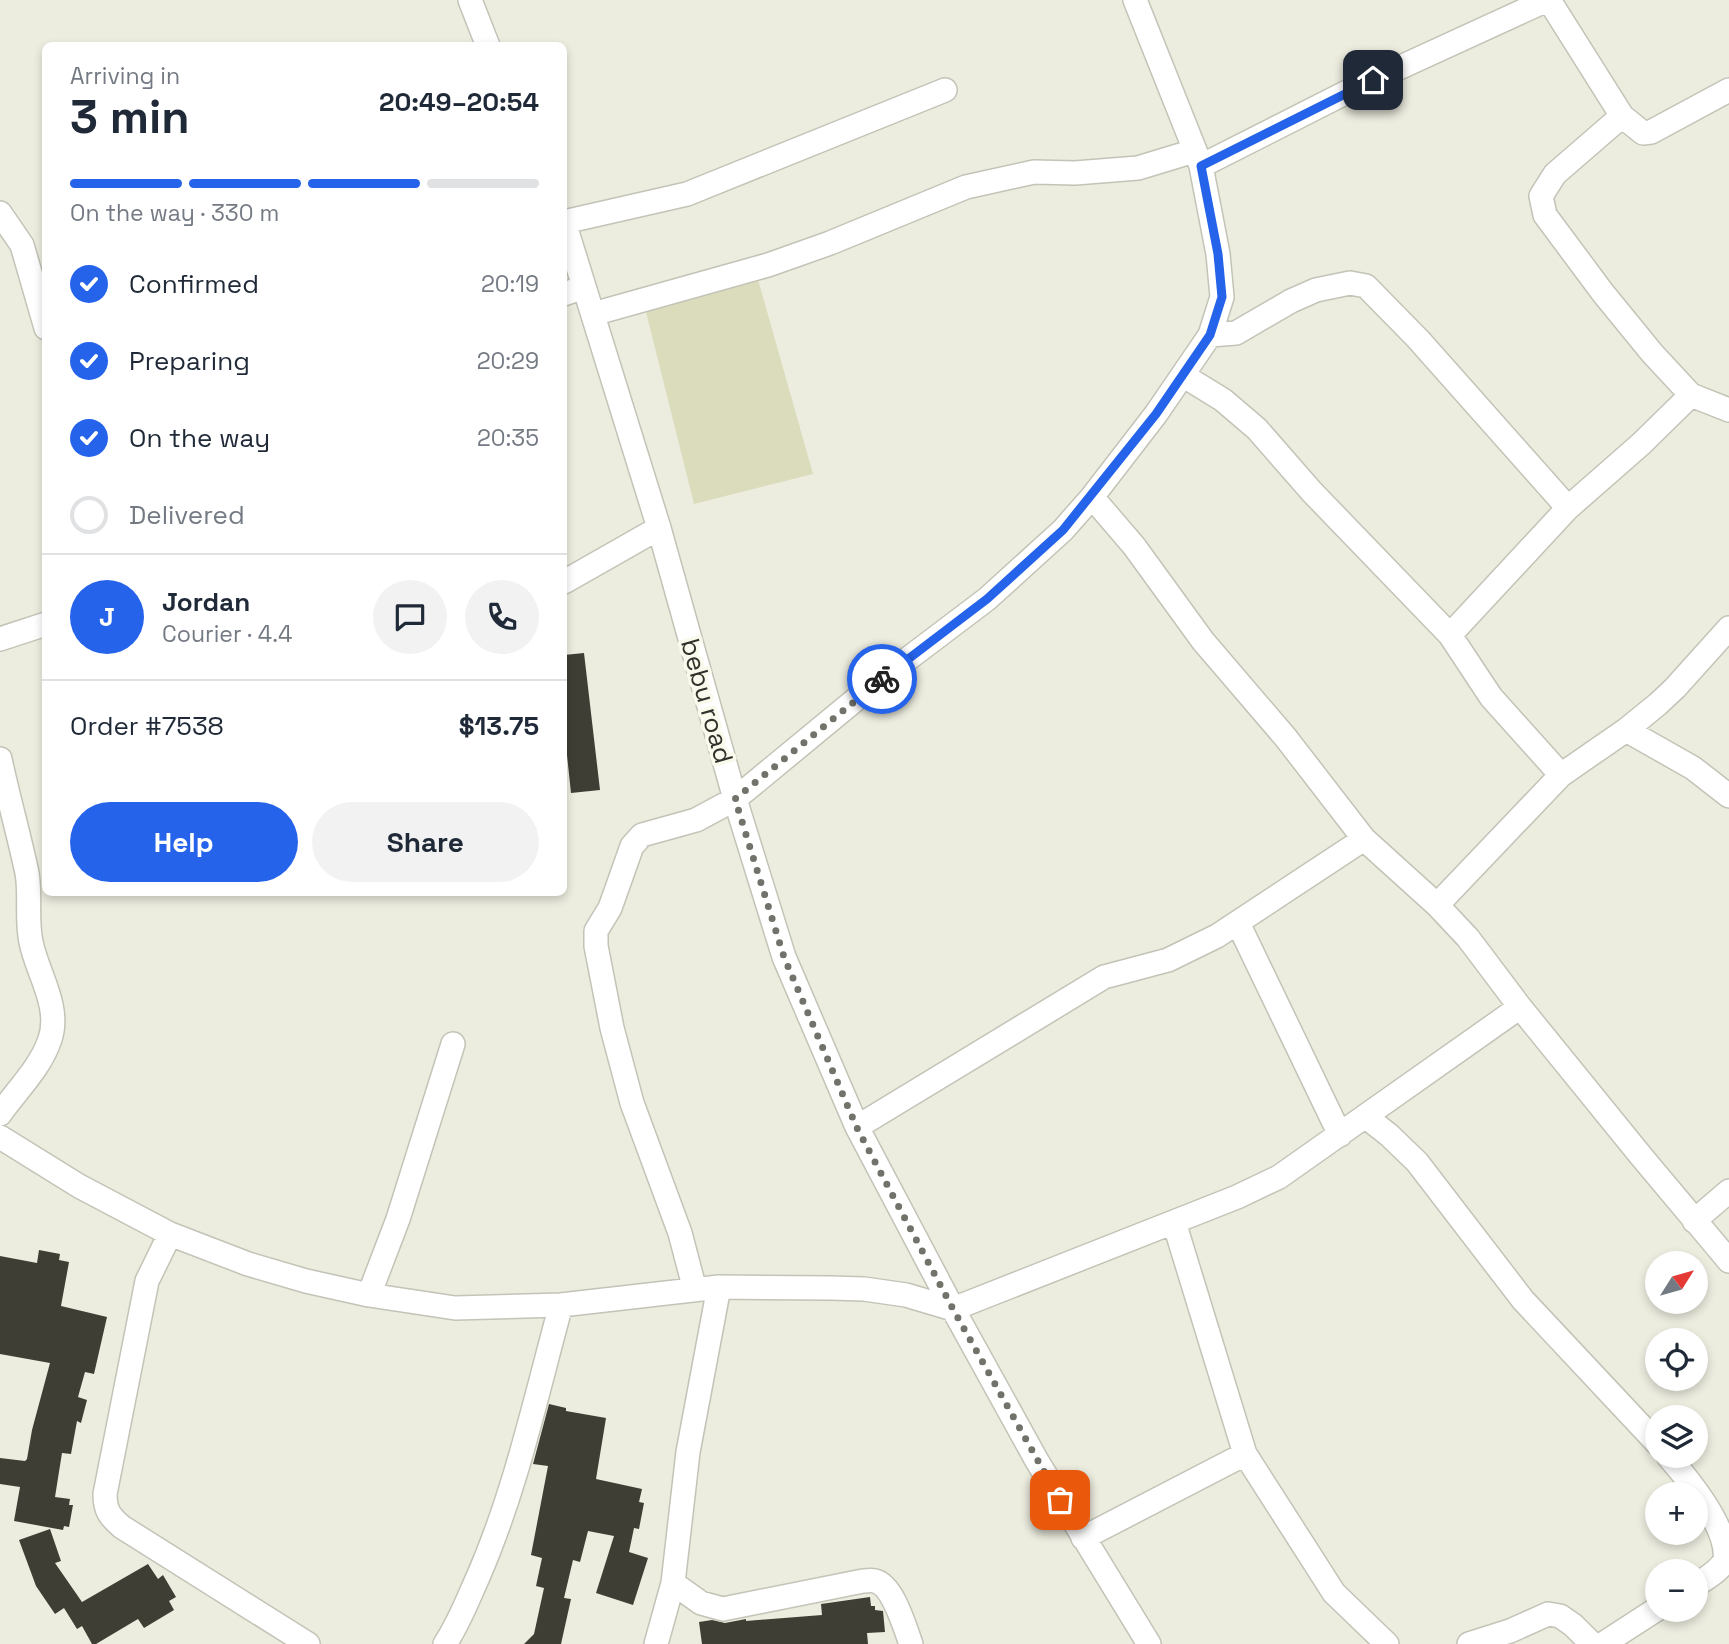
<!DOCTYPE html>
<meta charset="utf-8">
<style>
:root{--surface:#fff;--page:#f2f2f3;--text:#1f2937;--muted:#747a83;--line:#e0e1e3;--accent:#2563eb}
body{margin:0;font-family:"Space Grotesk",sans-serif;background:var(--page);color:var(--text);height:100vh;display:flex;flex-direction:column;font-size:26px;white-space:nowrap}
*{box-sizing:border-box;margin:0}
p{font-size:23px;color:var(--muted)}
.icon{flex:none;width:38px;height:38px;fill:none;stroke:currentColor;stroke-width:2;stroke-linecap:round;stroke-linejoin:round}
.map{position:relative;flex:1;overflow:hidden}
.side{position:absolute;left:42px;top:42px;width:525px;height:854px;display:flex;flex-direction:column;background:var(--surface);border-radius:10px;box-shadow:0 4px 10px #0003}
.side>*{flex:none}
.needle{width:46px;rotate:53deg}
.controls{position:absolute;left:1645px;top:1251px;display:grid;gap:14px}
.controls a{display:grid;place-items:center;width:63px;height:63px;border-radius:50%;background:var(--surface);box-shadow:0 4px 10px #0003;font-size:35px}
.pin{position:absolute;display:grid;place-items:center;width:60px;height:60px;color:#fff;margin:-30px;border-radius:14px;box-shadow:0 4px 10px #0006}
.courier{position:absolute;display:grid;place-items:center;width:70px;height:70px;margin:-35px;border:5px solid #2563eb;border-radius:50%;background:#fff;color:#222;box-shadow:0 2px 9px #0007}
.overview em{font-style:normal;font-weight:600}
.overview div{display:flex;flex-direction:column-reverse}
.overview{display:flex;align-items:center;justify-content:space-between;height:119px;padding:0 28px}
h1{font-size:46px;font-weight:600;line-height:52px}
.bar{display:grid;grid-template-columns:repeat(4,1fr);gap:10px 7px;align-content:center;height:84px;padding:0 28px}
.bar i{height:9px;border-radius:5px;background:var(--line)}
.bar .selected{background:var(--accent)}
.bar p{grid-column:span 4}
.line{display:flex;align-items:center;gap:18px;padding:0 28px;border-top:2px solid var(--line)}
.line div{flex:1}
.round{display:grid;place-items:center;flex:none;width:74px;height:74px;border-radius:37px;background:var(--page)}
ol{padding:0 28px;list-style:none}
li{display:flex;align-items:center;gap:21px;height:77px}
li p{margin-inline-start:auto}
li .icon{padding:7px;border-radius:50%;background:var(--accent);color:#fff;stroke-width:4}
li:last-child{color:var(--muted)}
li i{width:38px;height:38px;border:4px solid var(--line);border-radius:50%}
.cta{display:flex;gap:14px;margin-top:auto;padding:14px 28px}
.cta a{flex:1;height:80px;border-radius:42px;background:var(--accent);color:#fff;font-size:28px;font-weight:600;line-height:80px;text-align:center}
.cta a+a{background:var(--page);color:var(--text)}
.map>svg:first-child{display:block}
</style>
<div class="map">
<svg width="1729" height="1644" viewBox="0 0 1729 1644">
<rect width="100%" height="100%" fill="#ececdf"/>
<path fill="#dbdcbc" d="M 757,276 L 813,474 L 694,504 L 644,304 Z"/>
<path fill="#3e3e34" d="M 584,653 L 600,790 L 571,793 L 564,727 L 564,655 Z
M 39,1250 L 60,1254 L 59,1260 L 69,1262 L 61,1306 L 107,1317 L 94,1374 L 85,1372 L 78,1397 L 87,1400 L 81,1423 L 77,1421 L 71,1454 L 62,1453 L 55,1497 L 70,1499 L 69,1505 L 73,1505 L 69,1527 L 64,1526 L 63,1530 L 14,1521 L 20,1487 L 0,1484 L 0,1458 L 25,1461 L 27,1459 L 32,1430 L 50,1363 L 0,1354 L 0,1256 L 37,1263 Z
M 549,1404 L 566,1408 L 566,1411 L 606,1418 L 596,1479 L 642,1489 L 639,1502 L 644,1503 L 639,1529 L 634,1528 L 629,1552 L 648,1558 L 633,1605 L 596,1593 L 614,1536 L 588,1531 L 580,1562 L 573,1560 L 564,1598 L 571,1599 L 561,1644 L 524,1644 L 534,1634 L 544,1588 L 536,1586 L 542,1558 L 531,1555 L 548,1466 L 533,1464 Z
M 50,1529 L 61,1561 L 55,1563 L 82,1602 L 148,1564 L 158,1579 L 163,1575 L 176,1597 L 169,1601 L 174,1610 L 144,1628 L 138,1619 L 96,1644 L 92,1644 L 82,1626 L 77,1629 L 64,1608 L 55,1614 L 36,1586 L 19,1540 Z
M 870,1597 L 871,1606 L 875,1606 L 875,1610 L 883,1611 L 885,1632 L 867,1633 L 868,1644 L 702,1644 L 699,1622 L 712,1620 L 725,1623 L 746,1619 L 746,1621 L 822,1615 L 821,1604 Z"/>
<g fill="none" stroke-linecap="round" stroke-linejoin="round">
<g stroke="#c3c3b7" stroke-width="26">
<path id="minor" d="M 470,0 L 488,46
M 1135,0 L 1200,163
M 1549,0 L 1622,116 L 1643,133 L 1651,132 L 1729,90
M 945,90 L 687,194 L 564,222 L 659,528 L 735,799 L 784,957 L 857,1127 L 953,1309 L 1037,1461 L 1149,1644
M 1622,116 L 1555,174 L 1541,196 L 1545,215 L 1603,293 L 1652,353 L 1691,395 L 1729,410
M 0,213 L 22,245 L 46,328
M 564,294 L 584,287
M 593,314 L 768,265 L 830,243 L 966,187 L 1034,172 L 1075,173 L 1138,168 L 1194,151
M 1210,335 L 1236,333 L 1291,301 L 1316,290 L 1350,283 L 1366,286 L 1418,339 L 1568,508
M 1184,376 L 1223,400 L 1257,429 L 1312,492 L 1450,635 L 1491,697 L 1561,775
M 1092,497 L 1134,546 L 1203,641 L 1286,738 L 1364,839 L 1437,905 L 1468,938 L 1520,1007
M 564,582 L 659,528
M 1450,635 L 1568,508 L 1641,444 L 1691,395
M 0,639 L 46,624
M 1626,730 L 1693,768 L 1729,796
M 0,759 C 8,797 19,835 27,873 C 31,895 26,919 31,942 C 37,973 61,1006 50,1039 C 41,1067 17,1090 0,1114
M 1437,905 L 1561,775 L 1626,730 L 1658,704 L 1675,688 L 1729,628
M 1238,923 L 1340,1135
M 1366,1117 L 1389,1135 L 1417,1162 L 1523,1300 L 1657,1443
M 857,1127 L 1104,977 L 1168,960 L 1217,936 L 1364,839
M 0,1137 L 79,1186 L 170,1234 L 248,1264 L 306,1281 L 369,1295 L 455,1308 L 561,1305 L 719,1287 L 830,1288 L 864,1289 L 906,1295 L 953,1309 L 1237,1197 L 1279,1177 L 1520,1007 L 1641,1156 L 1729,1261
M 1694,1221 L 1729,1191
M 1174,1222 L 1245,1454
M 170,1234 L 147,1281 L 105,1494 C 105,1510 109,1516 122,1527 L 308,1644
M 695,1290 L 680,1233 L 632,1103 L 612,1028 L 596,946 L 596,931 L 610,908 L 632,846 L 642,835 L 696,820 L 735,799 L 872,686 L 987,599 L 1063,530 L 1092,497 L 1156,414 L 1210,335 L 1222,297 L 1218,254 L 1201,166 L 1353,89 L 1547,0
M 369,1295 L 398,1219 L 453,1044
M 1668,1456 C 1687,1478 1729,1528 1725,1560 C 1719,1572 1706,1578 1696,1585
M 1083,1538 L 1245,1454 L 1334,1593 L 1387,1644
M 673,1583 L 701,1603 L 723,1609 L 863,1581 C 867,1581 871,1580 875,1581 C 893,1585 905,1628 911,1644
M 445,1644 C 459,1623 468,1599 478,1577 C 516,1490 536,1396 561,1305
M 656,1644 L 673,1583 L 688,1452 L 719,1287
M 1469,1644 L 1510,1631 L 1548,1614 L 1560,1616 L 1573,1625 L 1592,1644
M 1603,1644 L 1657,1609"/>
</g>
<use href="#minor" stroke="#fff" stroke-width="23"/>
</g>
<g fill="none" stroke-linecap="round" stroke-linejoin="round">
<path stroke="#72726b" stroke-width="7" stroke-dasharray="0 12.6" d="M 882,679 L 735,799 L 784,957 L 857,1128 L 953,1309 L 1060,1500"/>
<path stroke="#2563eb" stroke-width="9" d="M 882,679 L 987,599 L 1063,530 L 1156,414 L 1210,335 L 1222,297 L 1218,254 L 1201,166 L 1373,80"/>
</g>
<g text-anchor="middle" stroke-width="7" stroke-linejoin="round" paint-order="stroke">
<g font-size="26" fill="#31312c" stroke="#f9f9ec">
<text transform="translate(707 701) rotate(74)" y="9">bebu road</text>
</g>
</g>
</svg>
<div class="controls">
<a><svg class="needle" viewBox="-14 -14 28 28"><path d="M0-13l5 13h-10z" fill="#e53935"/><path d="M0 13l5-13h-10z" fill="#747a83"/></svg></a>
<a><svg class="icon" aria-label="locate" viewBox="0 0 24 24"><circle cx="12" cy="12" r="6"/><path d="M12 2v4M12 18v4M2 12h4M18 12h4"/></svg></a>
<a><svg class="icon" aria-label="layers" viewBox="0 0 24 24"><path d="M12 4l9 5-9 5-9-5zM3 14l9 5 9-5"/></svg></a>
<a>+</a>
<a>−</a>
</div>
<div class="pin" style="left:1060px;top:1500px;background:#ea580c"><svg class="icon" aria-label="bag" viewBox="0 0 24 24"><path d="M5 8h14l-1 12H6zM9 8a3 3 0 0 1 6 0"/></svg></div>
<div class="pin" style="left:1373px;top:80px;background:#1f2937"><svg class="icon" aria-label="home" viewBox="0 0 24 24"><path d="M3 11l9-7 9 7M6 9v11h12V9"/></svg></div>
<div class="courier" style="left:882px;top:679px"><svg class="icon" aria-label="bike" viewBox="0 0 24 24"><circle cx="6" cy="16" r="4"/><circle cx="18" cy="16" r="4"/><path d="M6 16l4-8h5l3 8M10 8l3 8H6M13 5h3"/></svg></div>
<section class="side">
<div class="overview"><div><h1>3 min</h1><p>Arriving in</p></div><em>20:49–20:54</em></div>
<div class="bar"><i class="selected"></i><i class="selected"></i><i class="selected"></i><i></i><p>On the way · 330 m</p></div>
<ol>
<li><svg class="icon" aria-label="check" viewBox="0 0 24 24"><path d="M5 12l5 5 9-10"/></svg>Confirmed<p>20:19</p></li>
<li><svg class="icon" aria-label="check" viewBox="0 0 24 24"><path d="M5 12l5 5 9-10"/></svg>Preparing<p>20:29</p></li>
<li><svg class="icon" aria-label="check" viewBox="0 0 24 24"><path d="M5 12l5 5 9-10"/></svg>On the way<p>20:35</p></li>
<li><i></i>Delivered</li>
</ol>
<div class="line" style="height:126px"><b class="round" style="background:var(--accent);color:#fff">J</b><div><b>Jordan</b><p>Courier · 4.4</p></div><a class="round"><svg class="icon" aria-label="chat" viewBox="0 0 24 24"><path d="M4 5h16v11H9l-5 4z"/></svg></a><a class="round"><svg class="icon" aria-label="phone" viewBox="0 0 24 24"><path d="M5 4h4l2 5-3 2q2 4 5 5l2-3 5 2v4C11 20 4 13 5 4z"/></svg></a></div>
<div class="line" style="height:91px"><div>Order #7538</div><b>$13.75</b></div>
<div class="cta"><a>Help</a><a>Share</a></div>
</section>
</div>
